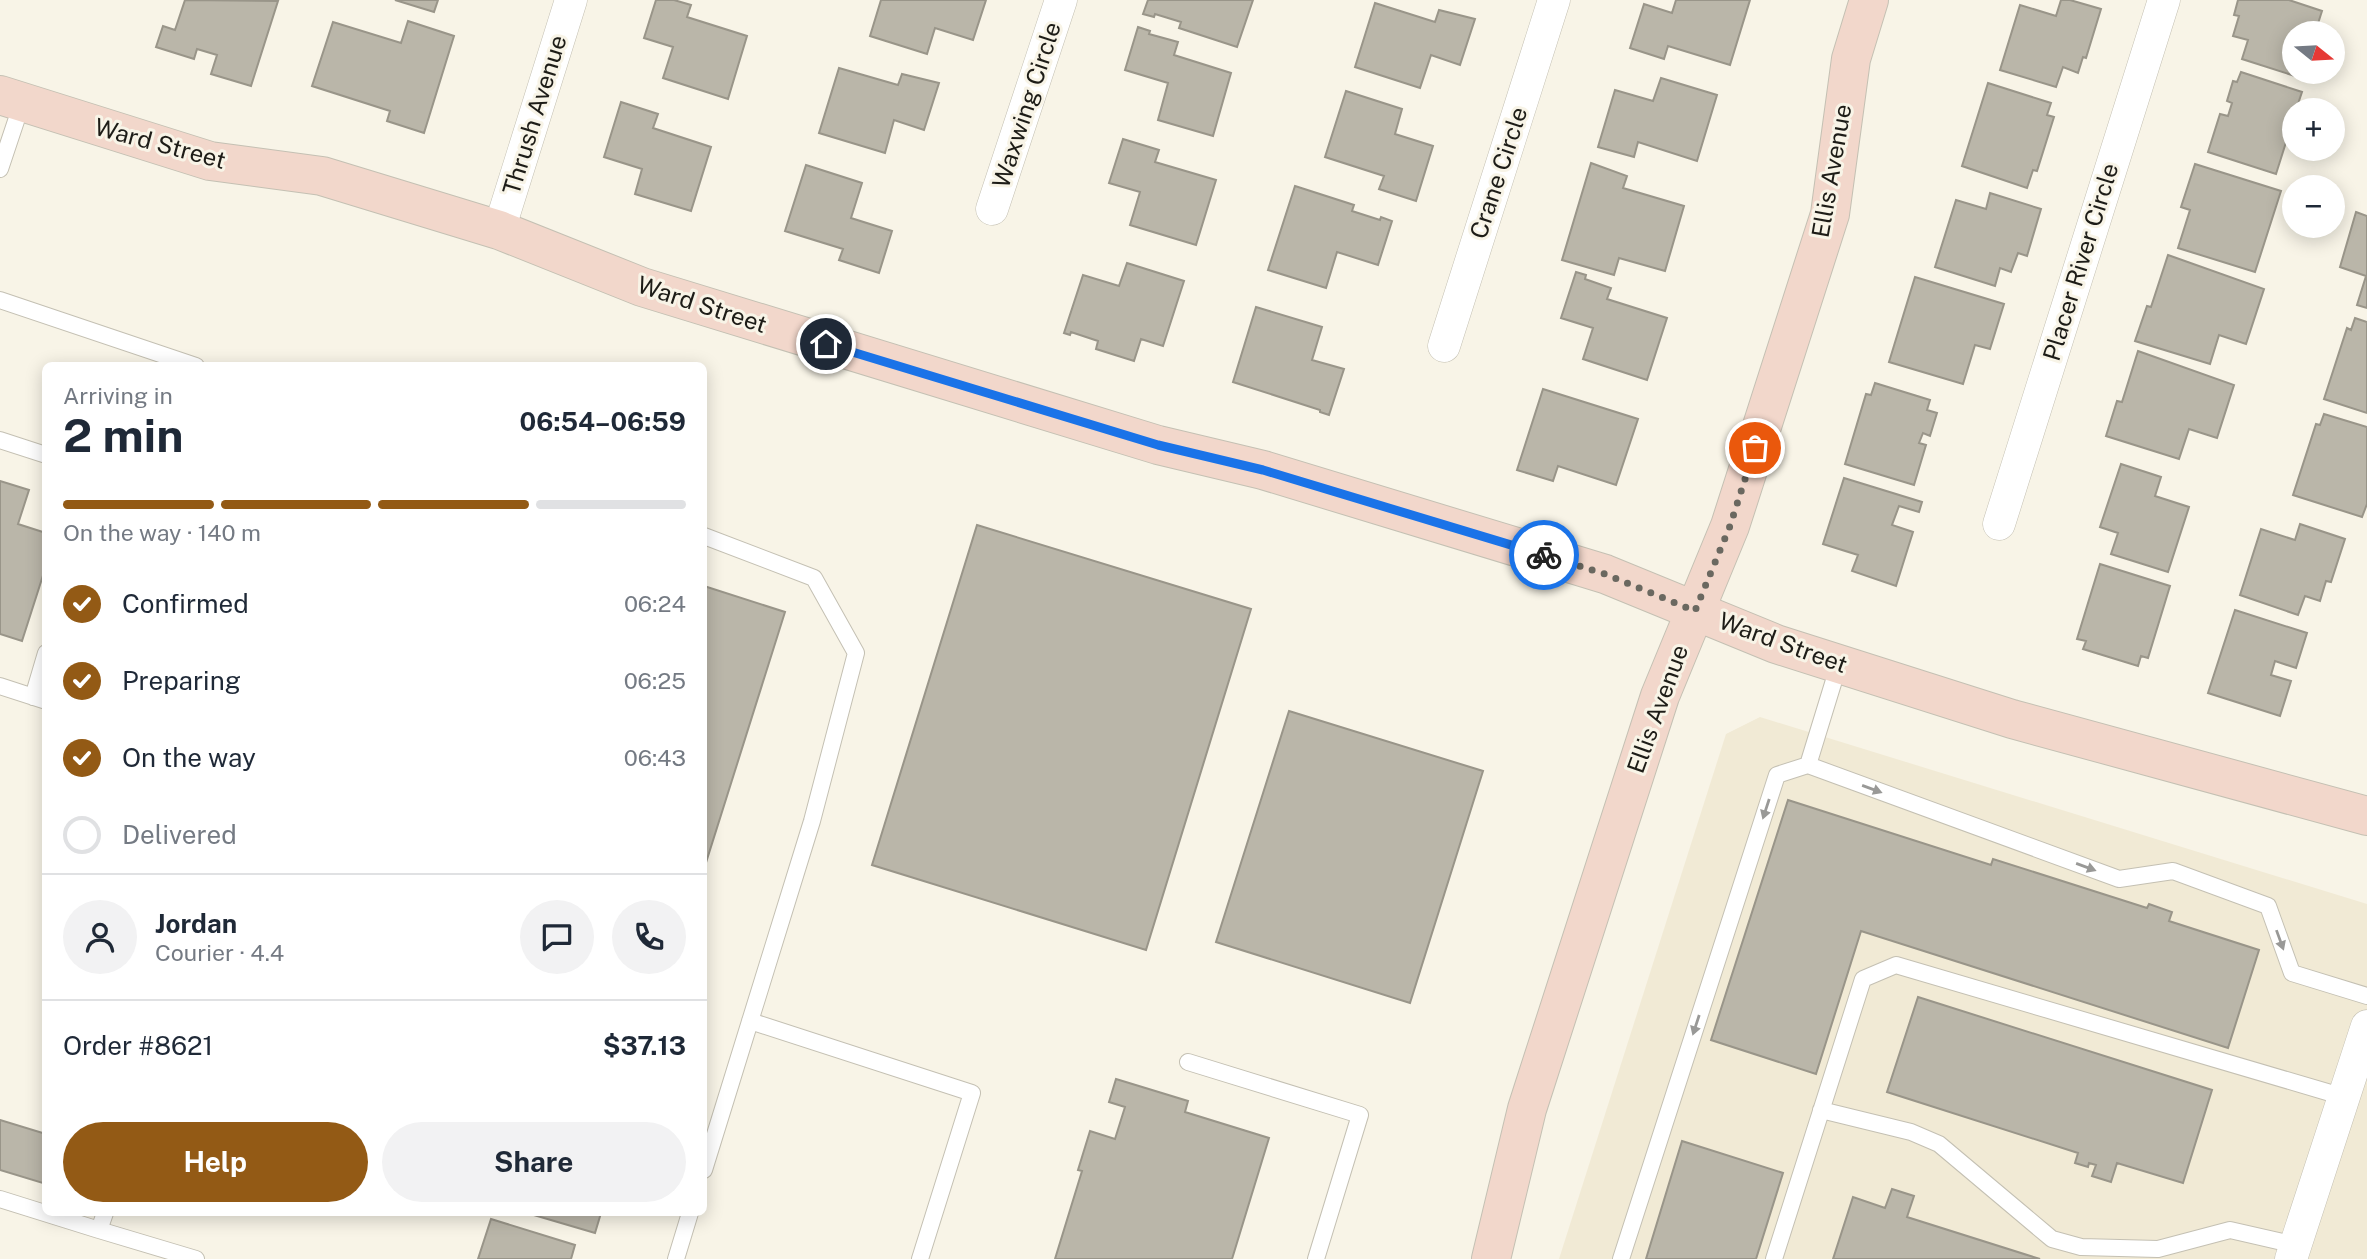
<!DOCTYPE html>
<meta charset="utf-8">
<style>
:root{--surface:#fff;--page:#f2f2f3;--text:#1f2937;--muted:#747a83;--line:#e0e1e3;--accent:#935a15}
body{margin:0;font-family:"Public Sans",sans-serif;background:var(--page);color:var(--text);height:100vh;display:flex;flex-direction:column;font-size:26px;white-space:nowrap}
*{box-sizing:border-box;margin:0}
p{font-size:23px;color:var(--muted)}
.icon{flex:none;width:38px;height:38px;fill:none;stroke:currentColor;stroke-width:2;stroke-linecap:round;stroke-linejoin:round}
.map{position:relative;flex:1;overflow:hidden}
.panel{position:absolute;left:42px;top:362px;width:665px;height:854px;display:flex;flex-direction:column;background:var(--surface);border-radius:10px;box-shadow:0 4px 18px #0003}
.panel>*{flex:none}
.needle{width:46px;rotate:108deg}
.buttons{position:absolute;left:2282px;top:21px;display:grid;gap:14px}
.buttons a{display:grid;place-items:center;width:63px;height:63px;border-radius:50%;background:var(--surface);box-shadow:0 4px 18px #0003;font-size:35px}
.pin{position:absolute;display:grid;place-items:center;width:60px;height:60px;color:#fff;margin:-30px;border:4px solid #fff;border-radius:50%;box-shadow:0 2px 7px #0007}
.courier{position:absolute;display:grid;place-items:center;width:70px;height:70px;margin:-35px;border:5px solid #1a73e8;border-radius:50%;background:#fff;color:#222;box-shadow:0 2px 9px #0007}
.headline em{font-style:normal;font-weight:700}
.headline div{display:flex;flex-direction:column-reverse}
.headline{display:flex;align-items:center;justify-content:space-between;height:119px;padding:0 21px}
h1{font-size:46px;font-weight:700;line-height:52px}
.bar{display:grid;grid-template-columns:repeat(4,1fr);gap:10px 7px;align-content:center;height:84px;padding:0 21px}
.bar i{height:9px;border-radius:5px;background:var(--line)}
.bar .current{background:var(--accent)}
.bar p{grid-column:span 4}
.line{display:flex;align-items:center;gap:18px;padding:0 21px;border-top:2px solid var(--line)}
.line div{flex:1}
.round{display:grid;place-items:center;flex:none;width:74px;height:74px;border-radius:37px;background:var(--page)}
ol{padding:0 21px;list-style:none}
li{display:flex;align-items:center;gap:21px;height:77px}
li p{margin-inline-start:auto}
li .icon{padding:7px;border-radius:50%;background:var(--accent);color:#fff;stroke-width:4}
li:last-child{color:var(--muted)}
li i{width:38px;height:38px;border:4px solid var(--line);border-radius:50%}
.cta{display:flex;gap:14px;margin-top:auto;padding:14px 21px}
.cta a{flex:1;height:80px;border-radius:42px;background:var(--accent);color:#fff;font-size:28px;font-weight:700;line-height:80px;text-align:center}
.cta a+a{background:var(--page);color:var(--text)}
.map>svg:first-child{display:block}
</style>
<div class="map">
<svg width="2367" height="1259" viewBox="0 0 2367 1259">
<rect width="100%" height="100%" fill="#f8f4e7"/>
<path fill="#f1ead5" d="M 1760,717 L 2367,904 L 2367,1259 L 1559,1259 L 1726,734 Z"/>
<path fill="#bab6a9" stroke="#999589" stroke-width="2" d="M 185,0 L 278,1 L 251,86 L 211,74 L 217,55 L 197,49 L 194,59 L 156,47 L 163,26 L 175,30 Z
M 395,0 L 438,0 L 434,12 Z
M 656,0 L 674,0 L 691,5 L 687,17 L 747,36 L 728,99 L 663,78 L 673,47 L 644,38 Z
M 881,0 L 986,0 L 973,40 L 935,28 L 927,54 L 870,36 Z
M 1148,0 L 1253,0 L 1237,47 L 1179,28 L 1181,22 L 1155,14 L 1154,17 L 1143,14 Z
M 1676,0 L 1750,0 L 1730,65 L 1668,46 L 1664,59 L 1630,48 L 1644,4 L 1672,13 Z
M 2061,0 L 2070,0 L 2101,9 L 2086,58 L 2083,57 L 2078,73 L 2063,67 L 2056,87 L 2000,70 L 2020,5 L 2056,16 Z
M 2238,0 L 2289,0 L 2322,11 L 2315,33 L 2294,33 L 2294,72 L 2303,72 L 2301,78 L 2242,59 L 2248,40 L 2233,36 L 2239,16 L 2234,15 Z
M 1375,3 L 1435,22 L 1439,10 L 1475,19 L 1460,65 L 1431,55 L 1420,88 L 1355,67 Z
M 408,21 L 454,36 L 424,133 L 387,121 L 390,111 L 312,86 L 333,22 L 401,43 Z
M 1138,27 L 1150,31 L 1149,34 L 1178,42 L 1174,55 L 1231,73 L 1213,136 L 1158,120 L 1168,83 L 1125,70 Z
M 839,68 L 898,85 L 902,74 L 939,83 L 924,130 L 894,120 L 885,153 L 819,133 Z
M 2241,72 L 2302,92 L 2296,110 L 2294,110 L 2294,117 L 2276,174 L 2208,152 L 2220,114 L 2228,116 L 2232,103 L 2227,101 L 2233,81 L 2237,82 Z
M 1661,78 L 1717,95 L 1697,161 L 1638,142 L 1634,157 L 1598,147 L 1615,90 L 1653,101 Z
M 1988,83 L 2051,103 L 2047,115 L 2054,117 L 2037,171 L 2033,170 L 2027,188 L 1962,166 Z
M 1346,91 L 1402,109 L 1395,134 L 1433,146 L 1416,201 L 1379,189 L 1384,176 L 1325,157 Z
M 621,102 L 658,114 L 653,128 L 711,147 L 691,211 L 635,194 L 642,169 L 604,157 Z
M 1123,139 L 1159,150 L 1155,162 L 1216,180 L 1196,245 L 1130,225 L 1140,192 L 1109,183 Z
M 1591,163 L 1627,176 L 1623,188 L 1684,206 L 1665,271 L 1619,258 L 1614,275 L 1562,260 Z
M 2195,164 L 2281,191 L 2255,272 L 2178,248 L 2190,210 L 2181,207 Z
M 806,165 L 862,183 L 851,218 L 892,231 L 879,273 L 839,260 L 843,249 L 785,231 Z
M 1295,186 L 1354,205 L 1352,211 L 1380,220 L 1381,217 L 1392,221 L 1378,265 L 1337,252 L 1326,288 L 1268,270 Z
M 1990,193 L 2041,209 L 2027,256 L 2018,253 L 2011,272 L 2000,268 L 1995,286 L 1935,267 L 1956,200 L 1986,209 Z
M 2356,212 L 2367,216 L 2367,308 L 2357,305 L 2366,276 L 2340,267 Z
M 2168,255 L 2264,289 L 2246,344 L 2219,335 L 2210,364 L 2135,341 L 2147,306 L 2151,307 Z
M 1127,263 L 1184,281 L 1163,346 L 1141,339 L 1134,361 L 1096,349 L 1098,341 L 1071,332 L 1070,335 L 1064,333 L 1083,275 L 1119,286 Z
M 1576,272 L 1586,275 L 1585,279 L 1611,288 L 1607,299 L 1667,318 L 1647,380 L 1583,359 L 1593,328 L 1561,318 Z
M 1915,277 L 2004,304 L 1990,349 L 1975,345 L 1963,384 L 1889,362 Z
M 1256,307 L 1322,327 L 1312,360 L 1344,369 L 1329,415 L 1320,412 L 1320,410 L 1233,382 Z
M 2355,318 L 2367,322 L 2367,413 L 2324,399 L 2347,328 L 2351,330 Z
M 2138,351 L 2234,385 L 2217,438 L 2189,429 L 2179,459 L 2106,436 L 2117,401 L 2122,402 Z
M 1875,383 L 1930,400 L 1927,410 L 1937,413 L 1930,436 L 1923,433 L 1919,443 L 1926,445 L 1914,485 L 1845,464 L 1866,394 L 1871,395 Z
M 1543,389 L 1638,419 L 1616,485 L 1558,466 L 1553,481 L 1517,470 Z
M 2324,414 L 2367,427 L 2367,504 L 2362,517 L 2293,495 L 2316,424 L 2320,425 Z
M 2121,464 L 2161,477 L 2155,496 L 2189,507 L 2168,572 L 2111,554 L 2118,533 L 2100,527 Z
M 1844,478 L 1922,502 L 1919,512 L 1899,506 L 1892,525 L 1913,532 L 1896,586 L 1852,571 L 1858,555 L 1823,544 Z
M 0,481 L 29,490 L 18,524 L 46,533 L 46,566 L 22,641 L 0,634 Z
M 2300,524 L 2345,539 L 2331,582 L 2326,581 L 2320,601 L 2305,596 L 2298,615 L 2240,595 L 2261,529 L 2295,540 Z
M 977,525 L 1251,609 L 1146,950 L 872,865 Z
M 2100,564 L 2170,586 L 2148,658 L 2141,656 L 2138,666 L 2083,649 L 2086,641 L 2077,639 Z
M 704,586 L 785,612 L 704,869 Z
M 2235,610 L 2307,633 L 2296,668 L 2275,661 L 2271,675 L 2291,681 L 2280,716 L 2208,693 Z
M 1289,711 L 1483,771 L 1410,1003 L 1216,942 Z
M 1788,800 L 1991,865 L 1993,859 L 2147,908 L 2149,904 L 2172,912 L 2169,921 L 2259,950 L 2228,1048 L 1861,931 L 1816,1074 L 1711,1040 Z
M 1918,997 L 2212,1090 L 2183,1183 L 2117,1163 L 2111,1182 L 2092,1176 L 2096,1165 L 2089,1163 L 2088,1167 L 2075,1163 L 2078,1153 L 1887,1092 Z
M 1116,1079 L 1188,1101 L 1185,1112 L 1269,1138 L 1232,1259 L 1055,1259 L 1082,1171 L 1078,1170 L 1090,1131 L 1115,1139 L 1125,1107 L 1109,1102 Z
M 0,1120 L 46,1134 L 46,1184 L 0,1170 Z
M 1682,1141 L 1783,1173 L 1756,1259 L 1646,1259 Z
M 1892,1189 L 1914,1196 L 1907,1217 L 2040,1259 L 1833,1259 L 1853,1197 L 1885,1208 Z
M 527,1213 L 601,1213 L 595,1233 Z
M 491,1219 L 575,1245 L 571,1259 L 478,1259 Z"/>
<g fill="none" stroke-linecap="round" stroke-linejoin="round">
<g stroke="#c4c0b3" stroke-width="18">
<path id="lane" d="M 0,169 L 22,103
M 0,300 L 196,366
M 0,440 L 46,455
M 704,536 L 814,578 L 856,653 L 812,821 L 704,1170
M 0,686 L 46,701
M 33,697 L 46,653
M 1808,765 L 1839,664
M 750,1021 L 972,1093 L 920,1259
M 1188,1062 L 1360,1115 L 1316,1259
M 1821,1110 L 1911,1132 L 1939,1144 L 2052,1239 L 2081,1247 L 2158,1249 L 2230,1230 L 2296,1245
M 0,1199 L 99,1230 L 105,1213
M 99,1230 L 196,1259
M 676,1259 L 690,1213
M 1621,1259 L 1777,775 L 1808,765 L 2119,879 L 2173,871 L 2268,906 L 2292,973 L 2367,996
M 1774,1259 L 1863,979 L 1896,965 L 2344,1097"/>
</g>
<g stroke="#c4c0b3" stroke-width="33">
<path id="street" d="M 992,209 L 1061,0
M 499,230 L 571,0
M 1444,346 L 1554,0
M 1999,524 L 2164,0
M 2291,1259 L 2367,1026"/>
</g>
<g stroke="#c4c0b3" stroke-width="40">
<path id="secondary" d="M 0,95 L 210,161 L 322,176 L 499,230 L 642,287 L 1158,445 L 1263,470 L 1605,574 L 1776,644 L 2012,719 L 2367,816
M 1491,1259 L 1527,1109 L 1660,696 L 1730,526 L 1830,214 L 1851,59 L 1869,0"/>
</g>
<use href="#lane" stroke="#fff" stroke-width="16"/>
<use href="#street" stroke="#fff" stroke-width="32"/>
<use href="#secondary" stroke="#f2d7cb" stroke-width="38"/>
</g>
<defs><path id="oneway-solid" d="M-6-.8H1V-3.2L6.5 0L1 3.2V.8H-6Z" transform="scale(1.75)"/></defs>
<g fill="#999997">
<use href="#oneway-solid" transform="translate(1872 789) rotate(20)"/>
<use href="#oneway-solid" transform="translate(1766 809) rotate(108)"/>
<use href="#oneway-solid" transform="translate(2086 867) rotate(20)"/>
<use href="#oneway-solid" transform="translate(2280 940) rotate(70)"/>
<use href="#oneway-solid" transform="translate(1696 1025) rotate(108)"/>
</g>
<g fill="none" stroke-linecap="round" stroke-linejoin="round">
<path stroke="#6a6860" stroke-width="7" stroke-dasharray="0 12.6" d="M 1544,555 L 1605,574 L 1695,611 L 1730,526 L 1755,448"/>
<path stroke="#1a73e8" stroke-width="9" d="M 826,344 L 1158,445 L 1263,470 L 1544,555"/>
</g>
<g text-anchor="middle" stroke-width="6" stroke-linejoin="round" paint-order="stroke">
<g font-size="24" fill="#1d1c17" stroke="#f8f4e7">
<text transform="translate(1027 105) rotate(-72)" y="8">Waxwing Circle</text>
<text transform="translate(535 115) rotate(-73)" y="8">Thrush Avenue</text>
<text transform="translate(160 144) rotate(15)" y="8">Ward Street</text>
<text transform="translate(1832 171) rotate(-80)" y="8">Ellis Avenue</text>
<text transform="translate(1499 173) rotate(-72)" y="8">Crane Circle</text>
<text transform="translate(2081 262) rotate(-73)" y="8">Placer River Circle</text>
<text transform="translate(702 305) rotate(18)" y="8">Ward Street</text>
<text transform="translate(1783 643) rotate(20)" y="8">Ward Street</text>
<text transform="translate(1658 709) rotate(-70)" y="8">Ellis Avenue</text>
</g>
</g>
</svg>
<div class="buttons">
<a><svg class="needle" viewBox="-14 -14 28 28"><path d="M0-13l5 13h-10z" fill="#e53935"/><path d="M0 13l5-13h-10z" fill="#747a83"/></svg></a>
<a>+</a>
<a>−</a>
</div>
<div class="pin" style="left:1755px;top:448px;background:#ea580c"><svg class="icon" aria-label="bag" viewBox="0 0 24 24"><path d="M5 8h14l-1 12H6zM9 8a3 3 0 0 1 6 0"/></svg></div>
<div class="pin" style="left:826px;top:344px;background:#1f2937"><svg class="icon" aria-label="home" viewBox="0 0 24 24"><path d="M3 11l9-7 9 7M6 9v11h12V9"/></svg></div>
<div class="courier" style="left:1544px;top:555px"><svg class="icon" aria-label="bike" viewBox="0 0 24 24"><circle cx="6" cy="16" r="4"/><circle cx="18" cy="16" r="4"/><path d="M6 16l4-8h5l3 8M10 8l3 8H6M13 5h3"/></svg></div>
<section class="panel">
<div class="headline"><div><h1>2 min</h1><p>Arriving in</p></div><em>06:54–06:59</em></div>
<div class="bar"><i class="current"></i><i class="current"></i><i class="current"></i><i></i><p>On the way · 140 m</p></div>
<ol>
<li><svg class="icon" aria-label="check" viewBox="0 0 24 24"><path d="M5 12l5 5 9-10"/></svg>Confirmed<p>06:24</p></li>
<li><svg class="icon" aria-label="check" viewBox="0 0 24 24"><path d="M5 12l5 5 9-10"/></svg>Preparing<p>06:25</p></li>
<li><svg class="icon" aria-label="check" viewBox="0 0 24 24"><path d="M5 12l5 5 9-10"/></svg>On the way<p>06:43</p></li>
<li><i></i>Delivered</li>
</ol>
<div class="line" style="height:126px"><a class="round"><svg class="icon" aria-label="person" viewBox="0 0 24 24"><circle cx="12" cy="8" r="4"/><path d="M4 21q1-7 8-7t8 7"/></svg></a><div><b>Jordan</b><p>Courier · 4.4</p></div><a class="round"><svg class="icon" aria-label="chat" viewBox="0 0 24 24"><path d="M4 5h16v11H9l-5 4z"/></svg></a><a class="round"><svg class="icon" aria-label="phone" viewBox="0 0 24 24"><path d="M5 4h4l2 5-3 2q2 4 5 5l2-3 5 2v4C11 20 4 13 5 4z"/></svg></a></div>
<div class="line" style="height:91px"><div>Order #8621</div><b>$37.13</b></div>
<div class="cta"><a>Help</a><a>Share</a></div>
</section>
</div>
